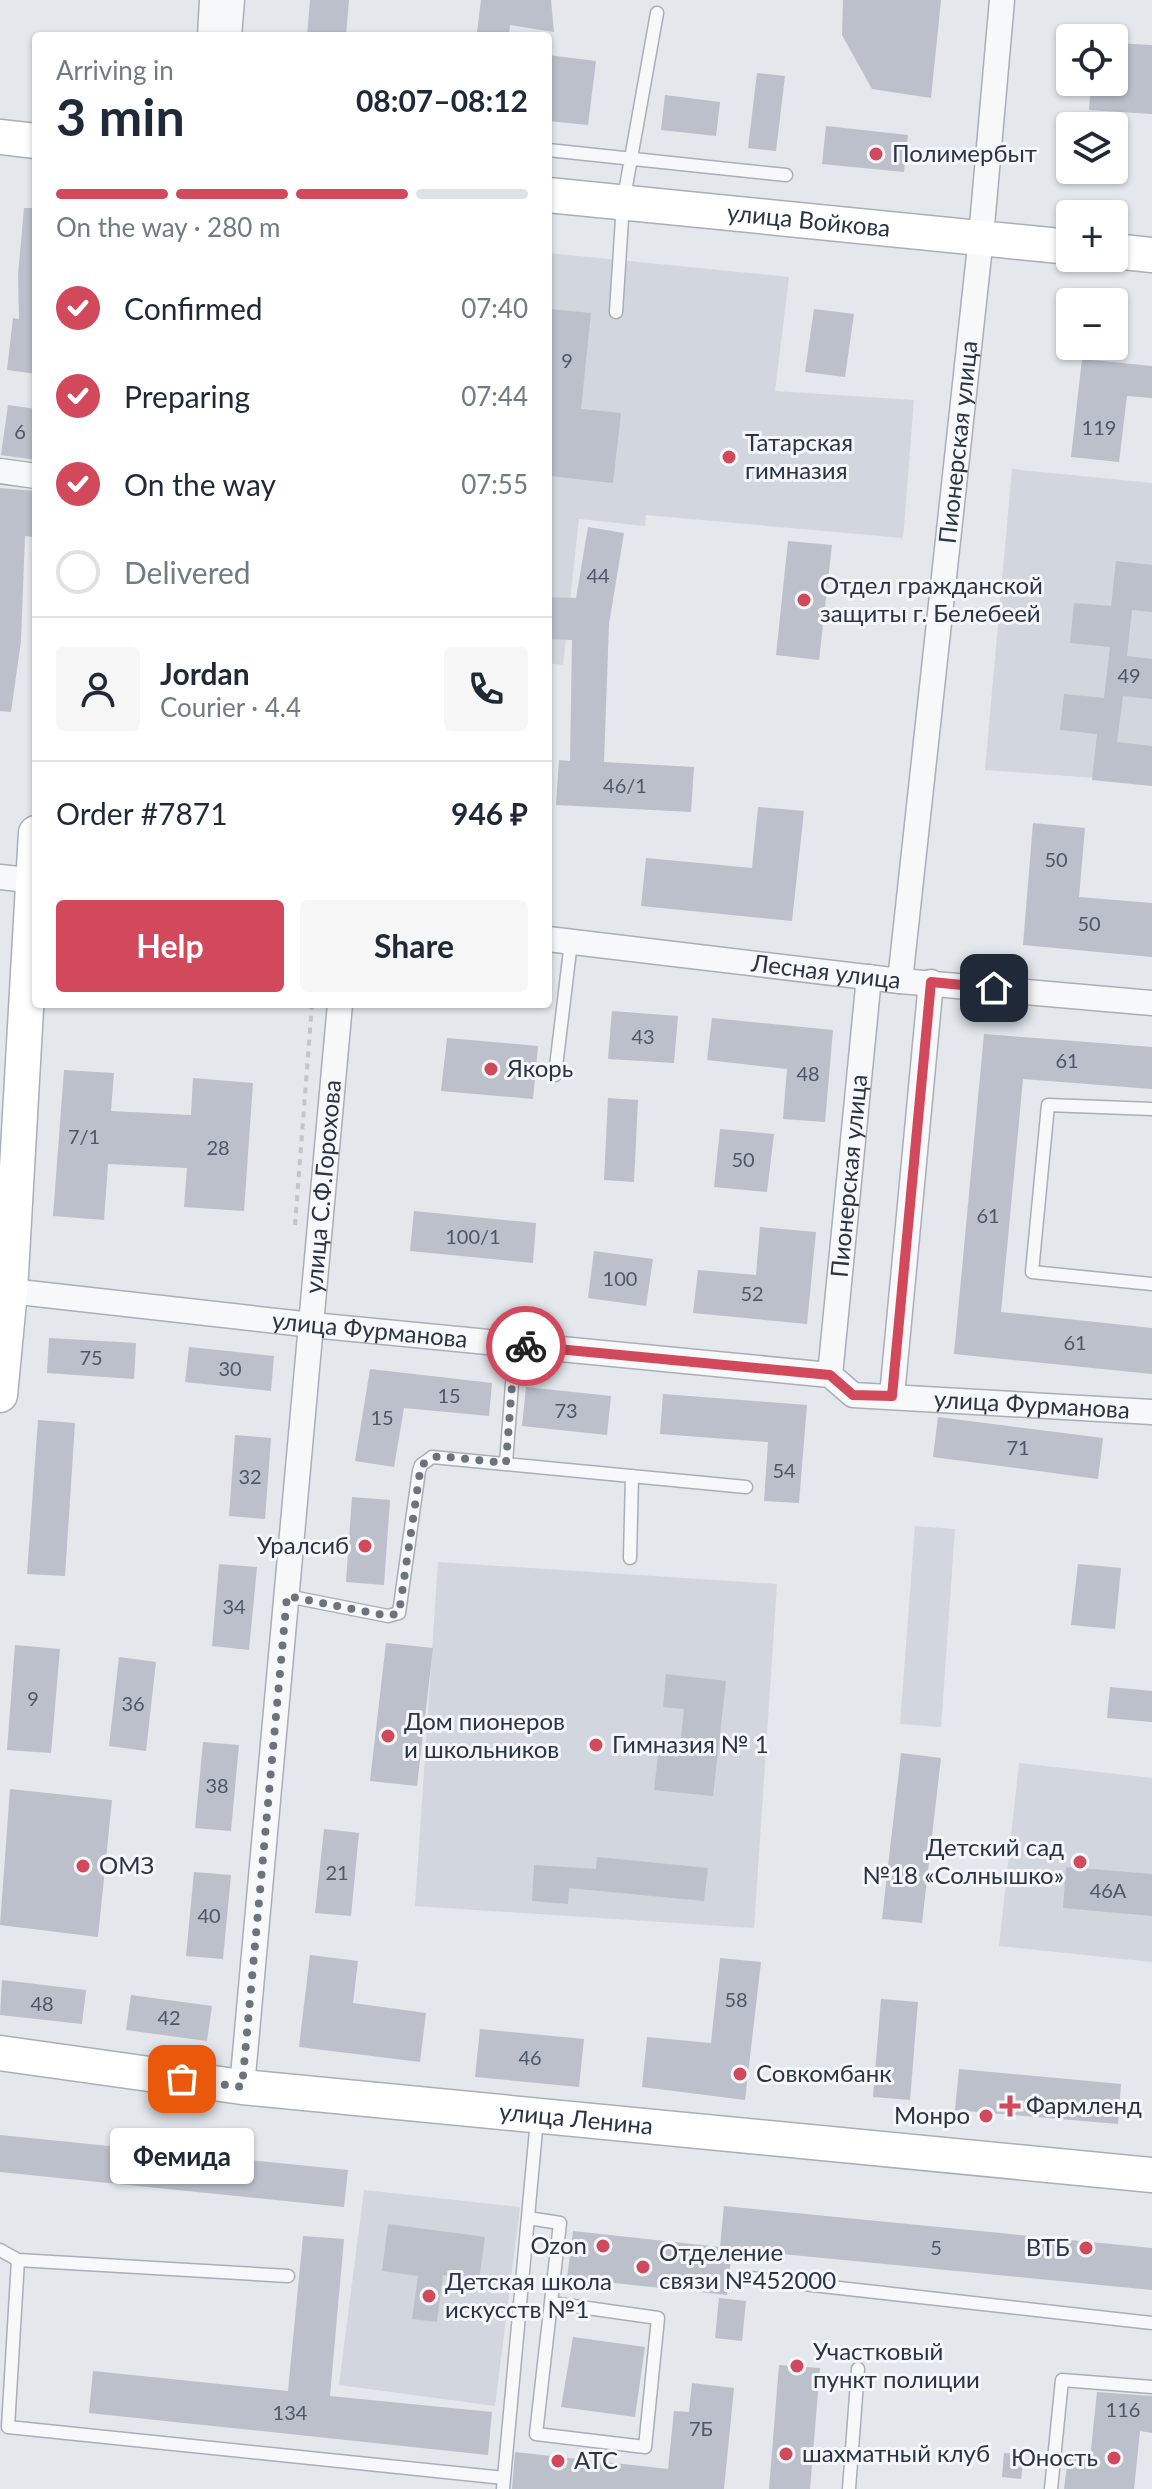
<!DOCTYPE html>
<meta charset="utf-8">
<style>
:root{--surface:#fff;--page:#f6f6f7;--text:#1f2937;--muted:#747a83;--line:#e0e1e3;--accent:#d1495b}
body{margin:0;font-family:Lato,sans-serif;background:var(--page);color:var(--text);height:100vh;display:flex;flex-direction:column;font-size:30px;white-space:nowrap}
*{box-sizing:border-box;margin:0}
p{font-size:26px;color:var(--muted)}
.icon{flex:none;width:44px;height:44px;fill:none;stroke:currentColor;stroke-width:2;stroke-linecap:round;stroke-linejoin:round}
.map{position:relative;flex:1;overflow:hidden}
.drawer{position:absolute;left:32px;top:32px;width:520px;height:976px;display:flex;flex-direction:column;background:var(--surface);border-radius:8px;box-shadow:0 2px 6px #0004}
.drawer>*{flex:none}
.buttons{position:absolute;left:1056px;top:24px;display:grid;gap:16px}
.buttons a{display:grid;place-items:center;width:72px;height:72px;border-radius:8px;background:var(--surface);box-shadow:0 2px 6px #0004;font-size:40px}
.pin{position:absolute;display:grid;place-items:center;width:68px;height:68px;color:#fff;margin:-34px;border-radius:16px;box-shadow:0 4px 12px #0006}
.courier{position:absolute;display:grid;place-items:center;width:80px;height:80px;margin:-40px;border:6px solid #d1495b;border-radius:50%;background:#fff;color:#222;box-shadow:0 2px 10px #0007}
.bubble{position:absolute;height:56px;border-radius:8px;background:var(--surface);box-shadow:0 2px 6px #0004;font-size:26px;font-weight:700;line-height:56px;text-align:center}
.overview em{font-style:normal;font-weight:700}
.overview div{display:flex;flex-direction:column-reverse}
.overview{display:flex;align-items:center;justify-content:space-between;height:136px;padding:0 24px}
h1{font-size:52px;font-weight:700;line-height:60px}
.bar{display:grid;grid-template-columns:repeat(4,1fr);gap:12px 8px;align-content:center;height:96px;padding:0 24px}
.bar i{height:10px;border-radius:6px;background:var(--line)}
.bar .selected{background:var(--accent)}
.bar p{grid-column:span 4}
.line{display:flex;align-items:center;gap:20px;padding:0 24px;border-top:2px solid var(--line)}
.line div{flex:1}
.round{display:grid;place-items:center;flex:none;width:84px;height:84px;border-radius:8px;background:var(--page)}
ol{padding:0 24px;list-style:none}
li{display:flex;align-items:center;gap:24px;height:88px}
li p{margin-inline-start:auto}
li .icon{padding:8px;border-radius:50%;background:var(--accent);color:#fff;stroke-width:4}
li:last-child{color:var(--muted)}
li i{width:44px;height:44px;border:4px solid var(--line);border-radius:50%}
.primary-button{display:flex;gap:16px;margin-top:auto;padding:16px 24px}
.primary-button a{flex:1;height:92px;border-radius:8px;background:var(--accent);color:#fff;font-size:32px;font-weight:700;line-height:92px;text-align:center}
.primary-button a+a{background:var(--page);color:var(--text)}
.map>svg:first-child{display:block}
</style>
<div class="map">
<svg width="1152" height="2489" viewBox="0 0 1152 2489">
<rect width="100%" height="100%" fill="#e4e7ec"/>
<path fill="#d2d6de" d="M 548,253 L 789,277 L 775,391 L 914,400 L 903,538 L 646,515 L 645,526 L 579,519 L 563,665 L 548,663 Z
M 1012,469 L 1152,483 L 1152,782 L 985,770 Z
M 915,1526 L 955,1529 L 941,1727 L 900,1724 Z
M 438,1562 L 777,1584 L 754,1928 L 415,1906 Z
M 1019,1763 L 1152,1778 L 1152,1962 L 999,1946 Z
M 364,2190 L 520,2207 L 495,2406 L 339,2385 Z"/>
<path fill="#bbc0ca" d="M 310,0 L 349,0 L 346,36 L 307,36 Z
M 481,0 L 551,0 L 554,32 L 510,25 L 509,35 L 477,32 Z
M 843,0 L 941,0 L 931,98 L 872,89 L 842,35 Z
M 1114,43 L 1152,45 L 1152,114 L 1089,110 L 1091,82 L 1114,82 Z
M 548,55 L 596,61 L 588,125 L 548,121 Z
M 757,73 L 785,76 L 776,151 L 748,148 Z
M 665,95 L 720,102 L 716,136 L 661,130 Z
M 826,126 L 908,135 L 904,172 L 822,164 Z
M 24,208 L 36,208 L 36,374 L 7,370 L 13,318 L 19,319 L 18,275 Z
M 548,309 L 591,313 L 581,409 L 621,413 L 613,483 L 549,476 L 552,448 L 548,447 Z
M 814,309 L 854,314 L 845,377 L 805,372 Z
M 1082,359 L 1152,366 L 1152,398 L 1127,396 L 1119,462 L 1071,457 Z
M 8,405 L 36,409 L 36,460 L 1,455 Z
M 0,488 L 36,491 L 33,537 L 25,536 L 21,641 L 11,712 L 0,711 Z
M 588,527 L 624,533 L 609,624 L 604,762 L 694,767 L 691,812 L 556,805 L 559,760 L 570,761 L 572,640 L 548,639 L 548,597 L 576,598 Z
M 788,541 L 832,545 L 819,660 L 776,655 Z
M 1116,561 L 1152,565 L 1152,612 L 1132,610 L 1127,656 L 1152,659 L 1152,699 L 1123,696 L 1117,742 L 1152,746 L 1152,786 L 1092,780 L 1097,734 L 1060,730 L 1064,694 L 1104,698 L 1110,647 L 1070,643 L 1074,603 L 1111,606 Z
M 758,807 L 804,811 L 792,921 L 641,906 L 646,858 L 752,868 Z
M 1033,823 L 1085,828 L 1079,897 L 1152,903 L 1152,957 L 1023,945 Z
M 612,1011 L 678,1016 L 674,1063 L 608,1059 Z
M 712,1018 L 833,1030 L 825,1122 L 783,1119 L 787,1069 L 707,1060 Z
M 984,1034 L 1152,1047 L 1152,1089 L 1023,1079 L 1001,1312 L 1152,1328 L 1152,1374 L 954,1354 Z
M 447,1038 L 538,1046 L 533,1099 L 441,1091 Z
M 64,1070 L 114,1073 L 111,1111 L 191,1115 L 193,1078 L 253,1083 L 244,1211 L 184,1207 L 187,1168 L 108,1164 L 104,1220 L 53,1216 Z
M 608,1098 L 638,1100 L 634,1182 L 604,1180 Z
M 720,1129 L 774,1134 L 767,1192 L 714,1187 Z
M 414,1211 L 536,1223 L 533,1263 L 410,1251 Z
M 760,1227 L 816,1232 L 807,1324 L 693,1313 L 698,1270 L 756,1275 Z
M 594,1251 L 653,1259 L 646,1306 L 588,1298 Z
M 49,1338 L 136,1343 L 134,1379 L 47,1373 Z
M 189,1347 L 274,1356 L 271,1391 L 185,1382 Z
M 370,1369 L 492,1383 L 489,1416 L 404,1408 L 394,1467 L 355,1461 Z
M 526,1387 L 611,1396 L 607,1435 L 522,1426 Z
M 663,1394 L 807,1405 L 799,1503 L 764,1501 L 768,1442 L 660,1434 Z
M 938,1417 L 1103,1438 L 1098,1479 L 933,1457 Z
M 38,1420 L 75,1423 L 65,1576 L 27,1574 Z
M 235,1435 L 271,1438 L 265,1519 L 229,1516 Z
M 352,1497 L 390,1500 L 384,1585 L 346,1582 Z
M 219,1564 L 257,1567 L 249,1650 L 212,1646 Z
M 1078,1564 L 1121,1568 L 1115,1629 L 1071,1625 Z
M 386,1643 L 433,1648 L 417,1786 L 370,1781 Z
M 15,1645 L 60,1649 L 51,1753 L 7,1750 Z
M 119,1657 L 156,1662 L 146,1751 L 109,1746 Z
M 666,1674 L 726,1681 L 713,1796 L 654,1790 L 658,1755 L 679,1757 L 684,1709 L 663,1707 Z
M 1110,1687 L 1152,1691 L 1152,1722 L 1107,1718 Z
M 203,1742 L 239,1745 L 231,1831 L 195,1828 Z
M 901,1753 L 941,1758 L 922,1923 L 882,1919 Z
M 10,1789 L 112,1800 L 98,1937 L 0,1925 Z
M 324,1829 L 359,1833 L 351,1916 L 315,1913 Z
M 597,1857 L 708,1868 L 704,1901 L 569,1888 L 568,1904 L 532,1901 L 534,1865 L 596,1869 Z
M 1066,1867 L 1152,1874 L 1152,1916 L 1063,1908 Z
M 194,1872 L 231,1875 L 223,1959 L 186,1956 Z
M 310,1955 L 358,1961 L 353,2003 L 426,2013 L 420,2062 L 299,2047 Z
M 720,1958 L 761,1962 L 745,2100 L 642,2087 L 647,2037 L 711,2043 Z
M 2,1980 L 86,1990 L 82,2024 L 0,2015 Z
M 131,1995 L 212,2006 L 207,2041 L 126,2030 Z
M 881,1999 L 918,2002 L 910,2100 L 873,2097 Z
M 480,2029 L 584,2039 L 579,2087 L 475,2077 Z
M 959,2069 L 1121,2084 L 1118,2124 L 955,2110 Z
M 0,2135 L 348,2170 L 344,2207 L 0,2172 Z
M 724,2206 L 1152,2248 L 1152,2290 L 732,2249 L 727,2295 L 567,2278 L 573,2231 L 720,2247 Z
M 388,2224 L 485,2237 L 479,2280 L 443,2275 L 437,2322 L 412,2319 L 418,2276 L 382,2271 Z
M 303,2236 L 344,2239 L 330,2396 L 492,2412 L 488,2455 L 89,2413 L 93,2371 L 288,2391 Z
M 719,2298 L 746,2301 L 742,2341 L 715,2338 Z
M 573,2337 L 645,2347 L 635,2417 L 561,2407 Z
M 779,2365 L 820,2368 L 810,2489 L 769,2489 Z
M 692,2383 L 734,2388 L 724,2489 L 512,2489 L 515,2452 L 668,2469 L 674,2411 L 689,2412 Z
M 1097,2392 L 1152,2396 L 1152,2433 L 1140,2431 L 1134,2489 L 1064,2489 L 1068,2457 L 1090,2459 Z
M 1004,2453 L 1024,2454 L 1021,2479 L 1002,2477 Z"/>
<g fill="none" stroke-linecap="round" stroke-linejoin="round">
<g stroke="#a9aeb7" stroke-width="15">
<path id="lane" d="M 548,150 L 786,175
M 616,312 L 623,203 L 657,13
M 555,1075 L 571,942
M 1152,1109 L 1048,1105 L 1032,1272 L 1152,1284
M 506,1463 L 515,1345
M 630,1558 L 632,1476
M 287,1596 L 388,1616 L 399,1613 L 419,1471 L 421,1465 L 432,1457 L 746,1487
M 528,2218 L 560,2223 L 536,2434 L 645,2447 L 658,2318 L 552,2303
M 0,2250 L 18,2260 L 8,2427 L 504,2478
M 18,2260 L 288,2276
M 750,2278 L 1152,2323
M 503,2489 L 537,2119
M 849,2489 L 858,2369
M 1051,2489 L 1062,2380 L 1152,2387"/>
</g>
<g stroke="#a9aeb7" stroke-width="27">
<g id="street">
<path d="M 210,36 L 212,0"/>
<path d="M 229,36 L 232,0"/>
<path d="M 0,471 L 36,476"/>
<path d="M 0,877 L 36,881"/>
<path id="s1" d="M 548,939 L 900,981 L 1152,1003"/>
<path id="s2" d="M 900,981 L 981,237 L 1002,0"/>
<path id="s3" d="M 10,1291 L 312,1325 L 830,1375 L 853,1395 L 1152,1412"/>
<path id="s4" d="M 830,1375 L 869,977"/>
<path d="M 892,1396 L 931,982"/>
<path id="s5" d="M 242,2087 L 340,1004"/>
</g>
</g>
<g stroke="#a9aeb7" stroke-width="37">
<g id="secondary">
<path d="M 0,137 L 36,141"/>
<path id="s6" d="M 548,195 L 1070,247"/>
<path d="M 1114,251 L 1152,255"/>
<path d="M 0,1395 L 10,1291 L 36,833"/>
<path id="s7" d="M 0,2053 L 242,2087 L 1152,2175"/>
</g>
</g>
<path stroke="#c2c5cb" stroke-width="4" stroke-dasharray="6 6" stroke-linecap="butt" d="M 295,1225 L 312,1004"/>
<use href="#lane" stroke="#f7f8fa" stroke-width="12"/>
<use href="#street" stroke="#f7f8fa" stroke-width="24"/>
<use href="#secondary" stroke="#fff" stroke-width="34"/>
</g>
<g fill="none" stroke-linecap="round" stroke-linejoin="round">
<path stroke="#6c737f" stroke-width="8" stroke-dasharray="0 14.4" d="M 182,2079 L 242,2087 L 287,1596 L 388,1616 L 399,1613 L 421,1465 L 438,1456 L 506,1463 L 515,1345 L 526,1346"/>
<path stroke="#d1495b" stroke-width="10" d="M 526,1346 L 830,1375 L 853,1395 L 892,1396 L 931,982 L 994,988"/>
</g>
<g fill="#d1495b" stroke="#f4f6f9" stroke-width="3">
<circle cx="876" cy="154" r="8"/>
<circle cx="729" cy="457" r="8"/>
<circle cx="804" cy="600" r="8"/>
<circle cx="491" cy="1069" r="8"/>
<circle cx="365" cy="1546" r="8"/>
<circle cx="388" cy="1736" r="8"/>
<circle cx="596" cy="1745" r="8"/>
<circle cx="1080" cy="1862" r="8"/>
<circle cx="83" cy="1866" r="8"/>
<circle cx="740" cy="2074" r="8"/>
<path d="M1006 2094h8v8h8v8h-8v8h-8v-8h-8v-8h8z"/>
<circle cx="986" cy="2116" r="8"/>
<circle cx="603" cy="2246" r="8"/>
<circle cx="1086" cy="2248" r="8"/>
<circle cx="643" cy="2267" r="8"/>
<circle cx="429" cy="2296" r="8"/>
<circle cx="797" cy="2366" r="8"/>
<circle cx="786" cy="2454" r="8"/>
<circle cx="1114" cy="2458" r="8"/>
<circle cx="558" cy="2461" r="8"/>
</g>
<g text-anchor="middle" stroke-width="6" stroke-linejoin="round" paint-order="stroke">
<g font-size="20" fill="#4f5766">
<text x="567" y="368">9</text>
<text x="1099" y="435">119</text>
<text x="20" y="439">6</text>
<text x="598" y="583">44</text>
<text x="1129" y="683">49</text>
<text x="625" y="793">46/1</text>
<text x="1056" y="867">50</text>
<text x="1089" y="931">50</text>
<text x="643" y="1044">43</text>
<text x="1067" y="1068">61</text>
<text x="808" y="1081">48</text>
<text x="84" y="1144">7/1</text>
<text x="218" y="1155">28</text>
<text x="743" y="1167">50</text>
<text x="988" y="1223">61</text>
<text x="473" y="1244">100/1</text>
<text x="620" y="1286">100</text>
<text x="752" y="1301">52</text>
<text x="1075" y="1350">61</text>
<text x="91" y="1365">75</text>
<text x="230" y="1376">30</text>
<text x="449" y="1403">15</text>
<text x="566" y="1418">73</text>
<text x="382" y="1425">15</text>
<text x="1018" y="1455">71</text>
<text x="784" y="1478">54</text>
<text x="250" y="1484">32</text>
<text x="234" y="1614">34</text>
<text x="33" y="1706">9</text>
<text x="133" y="1711">36</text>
<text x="217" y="1793">38</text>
<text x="337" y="1880">21</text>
<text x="1108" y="1898">46А</text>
<text x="209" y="1923">40</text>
<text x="736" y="2007">58</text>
<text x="42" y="2011">48</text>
<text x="169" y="2025">42</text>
<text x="530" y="2065">46</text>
<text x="936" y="2255">5</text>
<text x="1123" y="2417">116</text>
<text x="290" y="2420">134</text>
<text x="701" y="2436">7Б</text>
</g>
<g font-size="24" fill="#2b3445" stroke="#f4f6f9" text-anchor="start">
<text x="892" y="162">Полимербыт</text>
<text x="745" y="451">Татарская<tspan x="745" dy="28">гимназия</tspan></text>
<text x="820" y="594">Отдел гражданской<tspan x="820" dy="28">защиты г. Белебеей</tspan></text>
<text x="507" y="1077">Якорь</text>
<text x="349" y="1554" text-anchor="end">Уралсиб</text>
<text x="404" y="1730">Дом пионеров<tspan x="404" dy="28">и школьников</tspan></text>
<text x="612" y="1753">Гимназия № 1</text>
<text x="1064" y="1856" text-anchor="end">Детский сад<tspan x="1064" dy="28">№18 «Солнышко»</tspan></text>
<text x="99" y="1874">ОМЗ</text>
<text x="756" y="2082">Совкомбанк</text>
<text x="1026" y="2114">Фармленд</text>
<text x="970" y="2124" text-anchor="end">Монро</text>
<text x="587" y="2254" text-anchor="end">Ozon</text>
<text x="1070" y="2256" text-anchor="end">ВТБ</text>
<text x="659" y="2261">Отделение<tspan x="659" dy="28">связи №452000</tspan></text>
<text x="445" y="2290">Детская школа<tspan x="445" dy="28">искусств №1</tspan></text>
<text x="813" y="2360">Участковый<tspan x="813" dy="28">пункт полиции</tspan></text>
<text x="802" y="2462">шахматный клуб</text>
<text x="1098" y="2466" text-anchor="end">Юность</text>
<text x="574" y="2469">АТС</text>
</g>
<g font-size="24" fill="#2b3445" stroke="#f4f6f9">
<text dy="8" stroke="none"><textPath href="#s6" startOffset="262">улица Войкова</textPath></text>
<text dy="8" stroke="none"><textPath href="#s2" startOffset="542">Пионерская улица</textPath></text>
<text dy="8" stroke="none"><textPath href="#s1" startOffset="280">Лесная улица</textPath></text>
<text dy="8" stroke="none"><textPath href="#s4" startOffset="200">Пионерская улица</textPath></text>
<text dy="8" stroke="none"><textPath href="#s5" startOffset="904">улица С.Ф.Горохова</textPath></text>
<text dy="8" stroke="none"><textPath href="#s3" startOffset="362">улица Фурманова</textPath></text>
<text dy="8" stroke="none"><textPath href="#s3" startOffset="1034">улица Фурманова</textPath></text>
<text dy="8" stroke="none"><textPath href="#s7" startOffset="580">улица Ленина</textPath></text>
</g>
</g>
</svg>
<div class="buttons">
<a><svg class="icon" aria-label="locate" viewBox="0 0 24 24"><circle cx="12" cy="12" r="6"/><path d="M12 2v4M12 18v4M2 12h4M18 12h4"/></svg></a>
<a><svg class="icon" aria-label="layers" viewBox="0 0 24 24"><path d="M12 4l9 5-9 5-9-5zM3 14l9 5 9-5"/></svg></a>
<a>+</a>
<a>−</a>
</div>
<div class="pin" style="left:182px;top:2079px;background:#ea580c"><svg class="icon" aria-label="bag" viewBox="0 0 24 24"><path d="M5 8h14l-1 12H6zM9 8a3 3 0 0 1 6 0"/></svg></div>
<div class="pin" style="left:994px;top:988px;background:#1f2937"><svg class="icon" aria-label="home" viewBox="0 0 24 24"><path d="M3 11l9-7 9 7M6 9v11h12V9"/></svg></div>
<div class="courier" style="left:526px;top:1346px"><svg class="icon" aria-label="bike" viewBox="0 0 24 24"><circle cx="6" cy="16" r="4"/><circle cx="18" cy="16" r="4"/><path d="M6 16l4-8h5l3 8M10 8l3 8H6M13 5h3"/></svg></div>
<div class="bubble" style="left:110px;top:2128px;width:144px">Фемида</div>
<section class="drawer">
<div class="overview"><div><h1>3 min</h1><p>Arriving in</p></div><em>08:07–08:12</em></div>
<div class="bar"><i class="selected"></i><i class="selected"></i><i class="selected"></i><i></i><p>On the way · 280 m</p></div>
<ol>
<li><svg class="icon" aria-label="check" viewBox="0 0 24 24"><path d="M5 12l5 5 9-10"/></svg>Confirmed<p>07:40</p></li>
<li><svg class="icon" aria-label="check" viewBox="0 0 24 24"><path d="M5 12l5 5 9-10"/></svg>Preparing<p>07:44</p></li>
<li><svg class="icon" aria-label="check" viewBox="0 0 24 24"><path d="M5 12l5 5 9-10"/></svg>On the way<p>07:55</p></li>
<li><i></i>Delivered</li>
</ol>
<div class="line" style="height:144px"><a class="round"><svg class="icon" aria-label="person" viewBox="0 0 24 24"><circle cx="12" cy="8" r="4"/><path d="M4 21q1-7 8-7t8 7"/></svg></a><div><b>Jordan</b><p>Courier · 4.4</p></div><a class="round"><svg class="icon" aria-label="phone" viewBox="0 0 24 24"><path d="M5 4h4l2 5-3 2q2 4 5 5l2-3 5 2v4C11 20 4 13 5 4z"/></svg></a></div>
<div class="line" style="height:104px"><div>Order #7871</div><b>946 ₽</b></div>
<div class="primary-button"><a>Help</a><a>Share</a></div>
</section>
</div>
